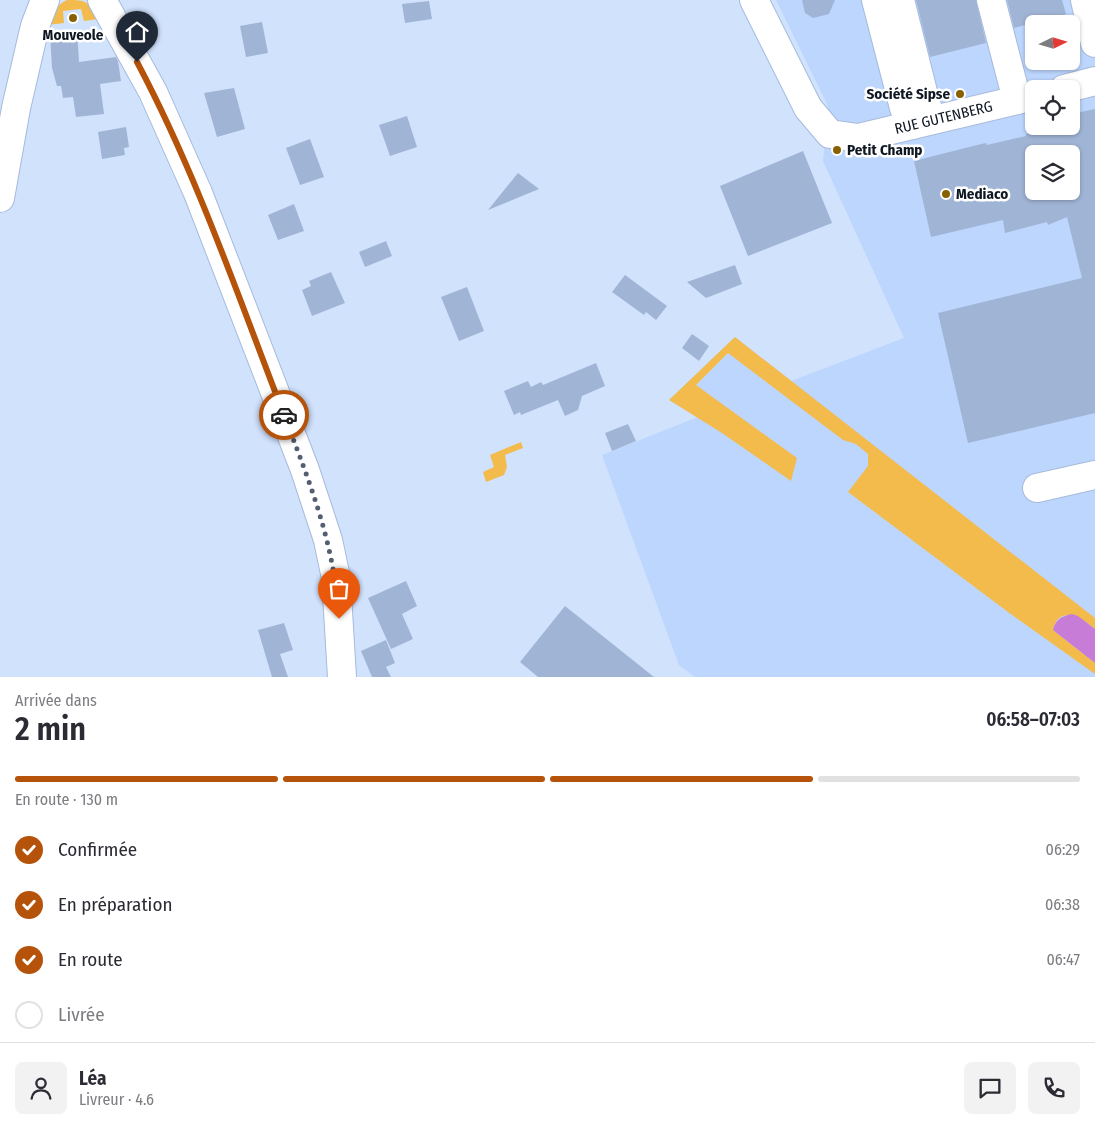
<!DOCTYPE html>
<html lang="fr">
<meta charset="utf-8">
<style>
:root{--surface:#fff;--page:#f2f2f3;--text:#2b2b33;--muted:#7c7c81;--line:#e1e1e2;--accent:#b45309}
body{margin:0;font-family:"Fira Sans Condensed",sans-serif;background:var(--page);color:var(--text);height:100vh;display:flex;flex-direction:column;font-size:19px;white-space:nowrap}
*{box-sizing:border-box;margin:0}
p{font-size:16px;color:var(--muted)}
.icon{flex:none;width:28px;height:28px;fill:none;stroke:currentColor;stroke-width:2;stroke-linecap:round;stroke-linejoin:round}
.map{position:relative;height:677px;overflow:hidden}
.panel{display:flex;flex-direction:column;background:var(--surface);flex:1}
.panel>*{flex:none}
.needle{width:32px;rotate:85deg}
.fabs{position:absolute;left:1025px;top:15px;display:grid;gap:10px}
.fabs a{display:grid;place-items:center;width:55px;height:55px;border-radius:8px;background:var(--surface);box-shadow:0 1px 4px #0004;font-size:25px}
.pin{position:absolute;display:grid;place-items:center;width:42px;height:42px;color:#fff;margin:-51px -21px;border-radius:50% 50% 50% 0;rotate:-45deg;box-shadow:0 0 5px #0007}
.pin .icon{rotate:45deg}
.courier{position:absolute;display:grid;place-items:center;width:50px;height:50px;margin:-25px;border:4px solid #b45309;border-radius:50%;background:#fff;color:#222;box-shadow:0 1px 6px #0007}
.headline em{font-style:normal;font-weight:600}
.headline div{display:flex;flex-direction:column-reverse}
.headline{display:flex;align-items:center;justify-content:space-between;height:85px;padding:0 15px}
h1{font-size:32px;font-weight:600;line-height:38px}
.bar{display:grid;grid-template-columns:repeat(4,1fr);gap:8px 5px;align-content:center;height:60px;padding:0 15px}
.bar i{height:6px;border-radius:4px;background:var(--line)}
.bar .active{background:var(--accent)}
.bar p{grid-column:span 4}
.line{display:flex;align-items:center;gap:12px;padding:0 15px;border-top:1px solid var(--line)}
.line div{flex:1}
.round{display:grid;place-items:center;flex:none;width:52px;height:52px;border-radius:8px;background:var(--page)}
ol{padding:0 15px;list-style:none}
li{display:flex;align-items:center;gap:15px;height:55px}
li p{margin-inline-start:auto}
li .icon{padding:5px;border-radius:50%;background:var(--accent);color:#fff;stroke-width:4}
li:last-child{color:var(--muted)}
li i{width:28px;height:28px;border:2px solid var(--line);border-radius:50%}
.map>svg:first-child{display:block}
</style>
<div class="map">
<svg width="1095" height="677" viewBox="0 0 1095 677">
<rect width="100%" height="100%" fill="#d1e2fd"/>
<path fill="#bdd6fe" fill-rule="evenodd" d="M 776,0 L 1095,0 L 1095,677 L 695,677 L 679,665 L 602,455 L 698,417 L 669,400 L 735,337 L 791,381 L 904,338 L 823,161 L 828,106 ZM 1034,24 L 1071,24 L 1071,61 L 1034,61 ZM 1034,89 L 1071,89 L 1071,126 L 1034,126 ZM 1034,154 L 1071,154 L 1071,191 L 1034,191 Z"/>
<path fill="#f3ba4c" d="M 67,0 C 87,0 88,1 98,19 L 84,21 L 81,9 L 63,11 L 64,23 L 48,25 C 52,15 56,5 67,0 Z
M 735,337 L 1095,618 L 1095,629 C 1082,618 1059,604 1053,630 L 1095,663 L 1095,674 L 1008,612 L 848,492 L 868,466 L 868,454 L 856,444 L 843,440 L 728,353 L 696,385 L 797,458 L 791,481 L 722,433 L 669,400 Z
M 521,442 L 523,448 L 505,455 L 507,467 L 504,475 L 486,482 L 483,472 L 494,467 L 490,455 Z"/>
<path fill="#c77dd7" d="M 1072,614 L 1078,616 L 1095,629 L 1095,663 L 1053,630 C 1055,620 1062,616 1072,614 Z"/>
<path fill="#a0b4d5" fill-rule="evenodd" d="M 802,0 L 835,0 L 829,14 L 813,18 L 805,13 Z
M 916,0 L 976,0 L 986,43 L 930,57 Z
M 1007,0 L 1062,0 L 1066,14 L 1052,18 L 1057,24 L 1032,23 L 1014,28 Z
M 429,1 L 432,19 L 405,23 L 402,4 Z
M 262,22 L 268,53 L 246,57 L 240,26 Z
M 77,30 L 79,62 L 116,57 L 118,61 L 121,81 L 100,84 L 104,114 L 76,117 L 73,97 L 63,98 L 61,86 L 57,86 L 52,68 L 50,34 Z
M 234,88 L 245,129 L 217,137 L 204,93 Z
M 1095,109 L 1095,413 L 968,443 L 938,313 L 1082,278 L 1067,217 L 1048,225 L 1047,222 L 1005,233 L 1003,220 L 931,237 L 914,161 L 977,145 L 986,143 L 987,145 L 1026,136 L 1026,134 L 1047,132 L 1045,126 L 1071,126 L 1071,114 ZM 1034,154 L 1071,154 L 1071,191 L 1034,191 Z
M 407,116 L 417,147 L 390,156 L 379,125 Z
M 126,127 L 129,147 L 124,148 L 125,155 L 102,159 L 98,132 Z
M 310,139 L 324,177 L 300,185 L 286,148 Z
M 803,151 L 832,223 L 748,256 L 720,186 Z
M 518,173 L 539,189 L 488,210 Z
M 294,204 L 304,231 L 278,240 L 268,215 Z
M 386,241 L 392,256 L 365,267 L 359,252 Z
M 735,265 L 742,284 L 706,298 L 687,282 Z
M 331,272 L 345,303 L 312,316 L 302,290 L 311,286 L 309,281 Z
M 625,275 L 667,306 L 656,320 L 646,312 L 644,315 L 612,292 Z
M 467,287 L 484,331 L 459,341 L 441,297 Z
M 692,334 L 709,346 L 699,361 L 682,348 Z
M 596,363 L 605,386 L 582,396 L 578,410 L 565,416 L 558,400 L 521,415 L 520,412 L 514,415 L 504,391 L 528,381 L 531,387 L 541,382 L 543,385 Z
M 628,424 L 636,441 L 612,451 L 605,433 Z
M 406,581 L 417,606 L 402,614 L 413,639 L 391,649 L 368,598 Z
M 565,606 L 654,677 L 538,677 L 520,662 Z
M 284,623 L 293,650 L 280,654 L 288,677 L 272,677 L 258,630 Z
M 386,640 L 395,663 L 386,667 L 391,677 L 372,677 L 361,651 Z"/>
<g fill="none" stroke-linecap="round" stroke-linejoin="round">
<g stroke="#a6badb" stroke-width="30">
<g id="minor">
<path d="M 102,0 L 153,92 L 198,193 L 305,470 L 328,540 L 336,578 L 342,677"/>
<path id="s1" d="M 754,0 L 808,108 L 830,134 L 858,138 L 1034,96"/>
<path d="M 876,0 L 904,108 L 912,125"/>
<path d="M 900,0 L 926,104 L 932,120"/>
<path d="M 991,0 L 1017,100"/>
<path d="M 1085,0 L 1095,43"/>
<path d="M 1064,89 L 1095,81"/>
<path d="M 0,198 L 16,108 L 35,26 L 45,0"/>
<path d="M 1037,488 L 1095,475"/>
</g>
</g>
<use href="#minor" stroke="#fff" stroke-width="28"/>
</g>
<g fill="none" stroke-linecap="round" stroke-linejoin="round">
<path stroke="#535e6f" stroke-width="5" stroke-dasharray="0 9" d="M 284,415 C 310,483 335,545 339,619"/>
<path stroke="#b45309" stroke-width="6" d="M 137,62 C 197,175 238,296 284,415"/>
</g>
<g fill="#886000" stroke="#fff" stroke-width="2">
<circle cx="73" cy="18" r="5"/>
<circle cx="960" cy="94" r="5"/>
<circle cx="837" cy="150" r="5"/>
<circle cx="946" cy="194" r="5"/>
</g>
<g text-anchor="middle" stroke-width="5" stroke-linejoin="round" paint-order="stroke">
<g font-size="15" font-weight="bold" fill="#0f1722" stroke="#fff" text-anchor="start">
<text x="73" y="40" text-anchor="middle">Mouveole</text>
<text x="950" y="99" text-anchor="end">Société Sipse</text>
<text x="847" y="155">Petit Champ</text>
<text x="956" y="199">Mediaco</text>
</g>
<g font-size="15" fill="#0f1722" stroke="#fff">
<text dy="5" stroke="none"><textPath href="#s1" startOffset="271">RUE GUTENBERG</textPath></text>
</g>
</g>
</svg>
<div class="fabs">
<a><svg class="needle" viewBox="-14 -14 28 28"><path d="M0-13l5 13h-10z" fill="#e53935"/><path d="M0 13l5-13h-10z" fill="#7c7c81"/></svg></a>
<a><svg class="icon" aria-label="locate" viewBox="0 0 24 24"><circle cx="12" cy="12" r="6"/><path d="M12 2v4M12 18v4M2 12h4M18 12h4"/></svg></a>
<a><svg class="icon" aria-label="layers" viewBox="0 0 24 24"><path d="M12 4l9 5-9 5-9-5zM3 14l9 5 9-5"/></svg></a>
</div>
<div class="pin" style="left:339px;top:619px;background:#ea580c"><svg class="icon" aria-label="bag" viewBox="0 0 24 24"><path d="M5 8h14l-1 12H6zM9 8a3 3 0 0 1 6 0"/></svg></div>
<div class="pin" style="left:137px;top:62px;background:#1f2937"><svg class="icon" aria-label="home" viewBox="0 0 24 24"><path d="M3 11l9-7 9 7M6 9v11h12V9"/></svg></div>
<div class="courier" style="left:284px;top:415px"><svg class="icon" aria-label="car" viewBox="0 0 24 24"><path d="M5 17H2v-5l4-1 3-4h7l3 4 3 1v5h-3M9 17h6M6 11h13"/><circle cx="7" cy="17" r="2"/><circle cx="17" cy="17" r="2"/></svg></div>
</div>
<section class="panel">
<div class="headline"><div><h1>2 min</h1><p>Arrivée dans</p></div><em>06:58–07:03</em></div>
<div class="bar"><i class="active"></i><i class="active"></i><i class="active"></i><i></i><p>En route · 130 m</p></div>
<ol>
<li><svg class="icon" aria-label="check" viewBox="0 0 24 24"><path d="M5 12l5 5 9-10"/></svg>Confirmée<p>06:29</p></li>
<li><svg class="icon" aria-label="check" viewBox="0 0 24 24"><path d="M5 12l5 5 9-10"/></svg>En préparation<p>06:38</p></li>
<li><svg class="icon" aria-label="check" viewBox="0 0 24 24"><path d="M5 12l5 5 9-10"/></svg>En route<p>06:47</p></li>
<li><i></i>Livrée</li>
</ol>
<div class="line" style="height:90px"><a class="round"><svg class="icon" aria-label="person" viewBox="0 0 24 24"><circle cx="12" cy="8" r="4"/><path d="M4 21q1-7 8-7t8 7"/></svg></a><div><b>Léa</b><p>Livreur · 4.6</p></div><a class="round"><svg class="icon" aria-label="chat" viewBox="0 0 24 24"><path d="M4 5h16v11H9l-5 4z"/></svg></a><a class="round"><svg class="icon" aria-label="phone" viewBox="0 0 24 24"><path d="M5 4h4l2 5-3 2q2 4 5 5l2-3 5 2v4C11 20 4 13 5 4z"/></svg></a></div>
</section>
